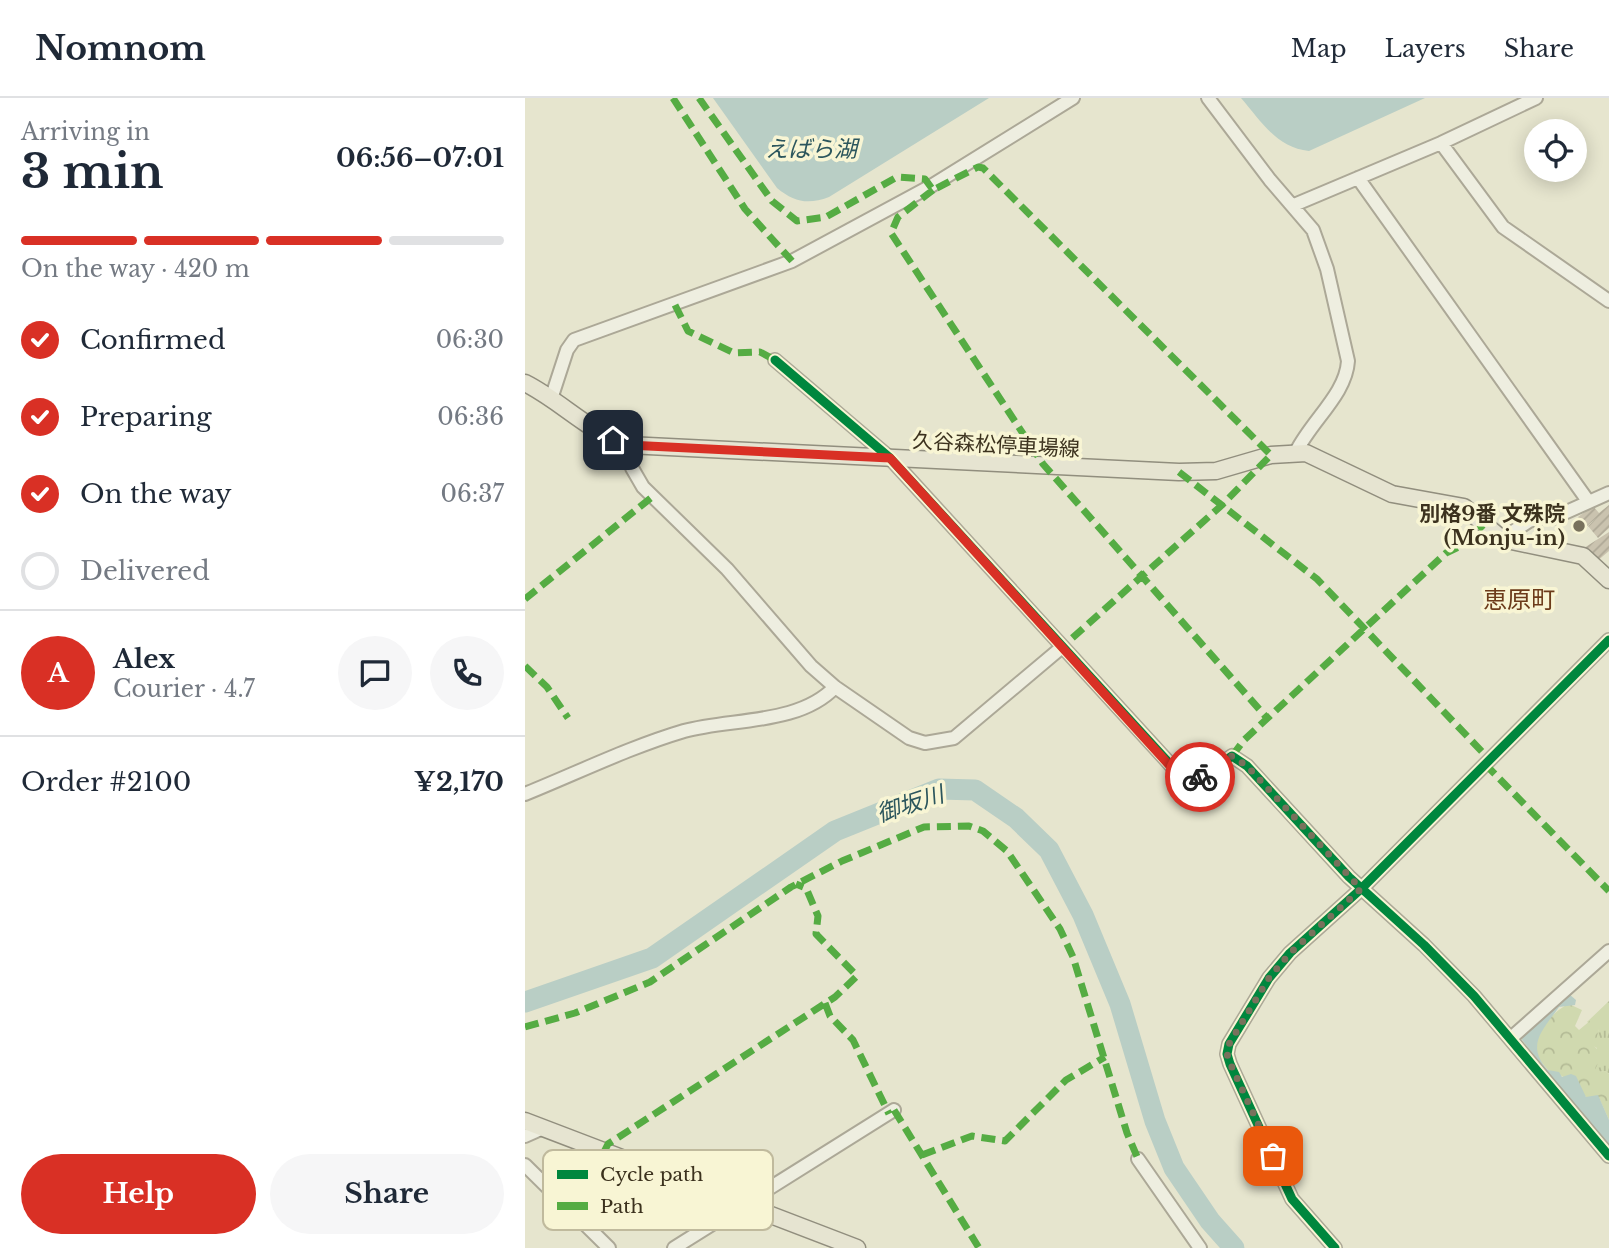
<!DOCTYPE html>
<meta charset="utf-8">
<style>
:root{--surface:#fff;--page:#f6f6f7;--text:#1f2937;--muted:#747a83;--line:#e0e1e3;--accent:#d93025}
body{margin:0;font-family:"Libre Baskerville","Noto Sans JP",serif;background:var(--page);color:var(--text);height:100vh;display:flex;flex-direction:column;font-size:26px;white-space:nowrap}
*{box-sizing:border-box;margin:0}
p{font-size:23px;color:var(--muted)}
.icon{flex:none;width:38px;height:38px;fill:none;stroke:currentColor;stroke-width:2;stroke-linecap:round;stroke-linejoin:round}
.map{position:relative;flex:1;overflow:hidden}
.details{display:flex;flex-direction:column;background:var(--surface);width:525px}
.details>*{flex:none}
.fabs{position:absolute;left:999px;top:21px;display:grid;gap:14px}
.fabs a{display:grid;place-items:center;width:63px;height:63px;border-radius:50%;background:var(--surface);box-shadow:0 4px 18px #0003;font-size:35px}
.pin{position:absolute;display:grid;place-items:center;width:60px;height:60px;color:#fff;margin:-30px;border-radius:14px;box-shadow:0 4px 10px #0006}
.courier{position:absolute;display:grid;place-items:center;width:70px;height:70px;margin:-35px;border:5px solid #d93025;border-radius:50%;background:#fff;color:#222;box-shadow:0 2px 9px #0007}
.overview em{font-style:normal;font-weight:700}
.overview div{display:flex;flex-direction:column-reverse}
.overview{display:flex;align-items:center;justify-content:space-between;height:119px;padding:0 21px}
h1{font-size:46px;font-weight:700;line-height:52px}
.bar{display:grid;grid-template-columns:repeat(4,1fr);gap:10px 7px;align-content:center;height:84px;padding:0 21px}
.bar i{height:9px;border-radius:5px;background:var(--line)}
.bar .current{background:var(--accent)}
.bar p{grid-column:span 4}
.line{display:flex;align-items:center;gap:18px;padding:0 21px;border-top:2px solid var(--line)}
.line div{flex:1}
.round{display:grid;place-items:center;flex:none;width:74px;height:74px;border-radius:37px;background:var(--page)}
ol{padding:0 21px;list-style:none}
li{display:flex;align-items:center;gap:21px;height:77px}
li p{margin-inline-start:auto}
li .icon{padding:7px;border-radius:50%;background:var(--accent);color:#fff;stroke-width:4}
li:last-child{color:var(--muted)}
li i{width:38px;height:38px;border:4px solid var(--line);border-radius:50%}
.action{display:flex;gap:14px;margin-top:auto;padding:14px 21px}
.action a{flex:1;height:80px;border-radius:42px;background:var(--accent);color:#fff;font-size:28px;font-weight:700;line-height:80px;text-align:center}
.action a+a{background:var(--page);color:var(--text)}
header{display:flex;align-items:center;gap:42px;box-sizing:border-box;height:98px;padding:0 35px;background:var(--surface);border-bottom:2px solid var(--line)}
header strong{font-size:33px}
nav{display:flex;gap:38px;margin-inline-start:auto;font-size:24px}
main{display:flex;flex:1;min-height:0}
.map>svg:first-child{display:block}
</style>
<header>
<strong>Nomnom</strong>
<nav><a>Map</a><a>Layers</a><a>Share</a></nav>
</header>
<main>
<section class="details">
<div class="overview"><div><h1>3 min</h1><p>Arriving in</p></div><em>06:56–07:01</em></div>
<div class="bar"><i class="current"></i><i class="current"></i><i class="current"></i><i></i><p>On the way · 420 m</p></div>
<ol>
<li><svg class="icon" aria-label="check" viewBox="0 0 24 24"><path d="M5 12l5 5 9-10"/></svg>Confirmed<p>06:30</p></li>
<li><svg class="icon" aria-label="check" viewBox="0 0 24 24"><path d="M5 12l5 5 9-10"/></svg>Preparing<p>06:36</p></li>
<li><svg class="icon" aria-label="check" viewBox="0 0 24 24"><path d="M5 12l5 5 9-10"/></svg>On the way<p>06:37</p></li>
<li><i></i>Delivered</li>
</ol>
<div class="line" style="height:126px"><b class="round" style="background:var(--accent);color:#fff">A</b><div><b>Alex</b><p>Courier · 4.7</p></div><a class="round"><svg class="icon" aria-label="chat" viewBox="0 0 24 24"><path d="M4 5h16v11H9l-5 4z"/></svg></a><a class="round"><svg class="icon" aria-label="phone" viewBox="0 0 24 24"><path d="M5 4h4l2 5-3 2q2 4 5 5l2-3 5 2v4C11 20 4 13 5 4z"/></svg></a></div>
<div class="line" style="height:91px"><div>Order #2100</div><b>¥2,170</b></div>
<div class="action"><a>Help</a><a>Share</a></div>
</section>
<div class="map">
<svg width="1084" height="1150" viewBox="0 0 1084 1150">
<defs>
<pattern id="grass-tufts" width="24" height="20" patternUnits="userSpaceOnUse" patternTransform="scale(1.75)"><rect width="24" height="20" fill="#d0d9af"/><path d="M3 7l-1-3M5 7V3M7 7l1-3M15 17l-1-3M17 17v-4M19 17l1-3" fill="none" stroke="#b4bb96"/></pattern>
<pattern id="forest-crowns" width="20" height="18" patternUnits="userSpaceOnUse" patternTransform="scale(1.75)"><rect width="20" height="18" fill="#d0d9af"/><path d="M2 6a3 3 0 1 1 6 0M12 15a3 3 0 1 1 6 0" fill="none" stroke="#b4bb96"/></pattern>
<pattern id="building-hatch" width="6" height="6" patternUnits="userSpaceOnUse" patternTransform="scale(1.75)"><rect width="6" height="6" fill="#cac3af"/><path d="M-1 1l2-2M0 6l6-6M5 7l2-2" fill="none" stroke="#aea896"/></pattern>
</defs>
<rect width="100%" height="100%" fill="#e6e5ce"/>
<path fill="url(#grass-tufts)" d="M 1084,903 L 1084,976 L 1080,973 L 1068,975 L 1072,950 L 1068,948 L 1074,931 L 1062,924 Z"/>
<path fill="url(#forest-crowns)" d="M 1044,906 L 1057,912 L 1050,928 L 1054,932 L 1066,922 L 1075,928 L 1069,948 L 1074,953 L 1074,963 L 1069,974 L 1080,973 L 1084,976 L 1084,1022 L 1075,1002 L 1061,999 C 1049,985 1040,978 1023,972 C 1017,965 1010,957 1010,947 C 1010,933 1032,910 1044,906 Z"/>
<path fill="#b9cec5" d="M 188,0 L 464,0 L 304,99 C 283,107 269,104 252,90 Z
M 716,0 L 900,0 L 784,53 C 752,50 736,23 716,0 Z
M 1044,896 L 1051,902 L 1050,907 L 1034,909 C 1018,932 1000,947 1023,972 L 1034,974 L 1037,979 L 1046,976 L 1051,978 L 1061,999 L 1073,997 L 1084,1022 L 1084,1050 L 997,942 L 998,937 Z"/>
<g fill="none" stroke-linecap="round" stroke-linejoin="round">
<path stroke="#b9cec5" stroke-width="21" d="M 0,904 L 127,860 L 310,733 L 414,691 L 450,692 L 491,720 L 524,752 L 558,817 L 595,906 L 630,1023 L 649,1070 L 685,1123 L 709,1150"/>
</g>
<path fill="url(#building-hatch)" d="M 1084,407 L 1084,430 L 1073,440 L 1063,428 L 1075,417 L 1061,429 L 1053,419 L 1068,408 L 1074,415 Z
M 1084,434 L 1084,453 L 1071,464 L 1059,450 Z"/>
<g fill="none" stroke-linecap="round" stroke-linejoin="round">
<g stroke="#aca897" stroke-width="16">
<path id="minor" d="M 683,0 L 745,82 L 788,132 L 802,171 L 823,263 C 821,296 787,322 771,354
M 916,45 L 978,129 L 1084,203
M 833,80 L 1063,403
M 769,107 L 916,45 L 1011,0
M 250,262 L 365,360 L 655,677 L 677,679 L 707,658 L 722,668 L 824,779 L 899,847 L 949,898 L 1084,1058
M 27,298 L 42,252 L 49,242 L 267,163 L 406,88 L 548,0
M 103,347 L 107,370 L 118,389 L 202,471 L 286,568 L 310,589 L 384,640 L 400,645 L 429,640 L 536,550
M 977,441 L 1004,423 L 1015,419 L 1028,420 L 1084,395
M 0,696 C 52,675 105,649 159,633 C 207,620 274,627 310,589
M 986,940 L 1084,853
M 0,1038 L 18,1030
M 613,1061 L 675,1150
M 0,1067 L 84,1150
M 149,1150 L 369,1012
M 810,1150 L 767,1101 L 705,966 L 702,956 L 704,946 L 744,880 L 765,855 L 836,791 L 1084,542"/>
</g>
<g stroke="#918e7e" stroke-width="19">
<path id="major" d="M 0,285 C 36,303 65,335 103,347 L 654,374 L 691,373 L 746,357 L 781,355 L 867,396 L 939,409 L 977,441 L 1058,458 L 1084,482
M 0,1023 L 332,1150"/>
</g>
<use href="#minor" stroke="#eeeee0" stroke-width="12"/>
<use href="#major" stroke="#e6e4d1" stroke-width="16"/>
<path stroke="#55ac43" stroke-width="7" stroke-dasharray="14 7" stroke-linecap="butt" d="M 148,0 L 220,111 L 267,163
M 174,0 L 247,103 L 272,123 L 301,119 L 372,79 L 400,81 L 408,92 L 453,69 L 458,70 L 746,357 L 697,407 L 536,550
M 408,92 L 373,119 L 366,135 L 518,366 L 742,620
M 150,207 L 163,233 L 209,255 L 235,254 L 250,262
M 654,374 L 792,481 L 964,661
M 0,501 L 127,399
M 0,568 L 22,589 L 43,620
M 707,658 L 719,642 L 921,455 L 938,447 L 958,427
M 960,666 L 1084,793
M 300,905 L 305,918 L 328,942 L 364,1016
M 0,929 L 50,915 L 125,884 L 266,789 L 317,763 L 399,729 L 444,728 L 458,733 L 482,753 L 535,831 L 548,859 L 602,1035 L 613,1061
M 369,1012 L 454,1150
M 79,1054 L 83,1046 L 310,899 L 332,878 L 291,836 L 293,818 L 281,790 L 271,786
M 397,1057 L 447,1038 L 480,1043 L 541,982 L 580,959"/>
<g stroke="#f8f5d4" stroke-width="13">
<path id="cycleway" d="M 250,262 L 365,360 L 655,677 L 677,679 L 707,658 L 722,668 L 824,779 L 899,847 L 949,898 L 1084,1058
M 810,1150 L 767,1101 L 705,966 L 702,956 L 704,946 L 744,880 L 765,855 L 836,791 L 1084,542"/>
</g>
<use href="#cycleway" stroke="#00873e" stroke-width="9"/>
</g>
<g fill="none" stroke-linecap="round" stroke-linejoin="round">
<path stroke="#78715c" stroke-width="7" stroke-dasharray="0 12.6" d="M 675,679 L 707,658 L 722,668 L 836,791 L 765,855 L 744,880 L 704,946 L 702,956 L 705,965 L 748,1058"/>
<path stroke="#d93025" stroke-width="9" d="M 88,342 L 103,347 L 365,360 L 645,668 L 655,677 L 675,679"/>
</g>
<circle fill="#78715c" stroke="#f8f5d4" stroke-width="2.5" cx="1054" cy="428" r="7"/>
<g text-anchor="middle" stroke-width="7" stroke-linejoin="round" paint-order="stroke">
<g font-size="21" fill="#3c321e" stroke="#f8f5d4">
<text transform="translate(471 347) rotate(3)" y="7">久谷森松停車場線</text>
</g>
<g font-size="21" font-weight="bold" fill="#3c321e" stroke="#f8f5d4" text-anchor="end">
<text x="1040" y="423">別格9番 文殊院<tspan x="1040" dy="24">(Monju-in)</tspan></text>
</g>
<g font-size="23" font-style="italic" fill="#2c565d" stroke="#f8f5d4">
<text x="286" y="59">えばら湖</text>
<text transform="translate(385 706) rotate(-18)" y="8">御坂川</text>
</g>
<g font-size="24" fill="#6c3b1a" stroke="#f8f5d4">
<text x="994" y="510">恵原町</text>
</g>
</g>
<rect x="18" y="1052" width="230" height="80" rx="10" fill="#f8f5d4" stroke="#c0ba9d" stroke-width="2"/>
<rect x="32" y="1072" width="31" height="9" fill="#00873e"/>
<rect x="32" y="1104" width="31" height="8" fill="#55ac43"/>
<g font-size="19" fill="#3c321e">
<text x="75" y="1083">Cycle path</text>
<text x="75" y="1115">Path</text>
</g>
</svg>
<div class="fabs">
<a><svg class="icon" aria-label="locate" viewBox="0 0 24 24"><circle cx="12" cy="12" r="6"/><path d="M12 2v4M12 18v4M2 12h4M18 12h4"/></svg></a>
</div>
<div class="pin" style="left:748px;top:1058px;background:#ea580c"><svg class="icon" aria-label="bag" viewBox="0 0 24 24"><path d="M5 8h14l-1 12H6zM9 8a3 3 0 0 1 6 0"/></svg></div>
<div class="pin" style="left:88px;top:342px;background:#1f2937"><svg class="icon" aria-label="home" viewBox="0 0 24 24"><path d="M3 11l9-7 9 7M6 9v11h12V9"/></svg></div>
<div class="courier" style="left:675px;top:679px"><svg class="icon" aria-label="bike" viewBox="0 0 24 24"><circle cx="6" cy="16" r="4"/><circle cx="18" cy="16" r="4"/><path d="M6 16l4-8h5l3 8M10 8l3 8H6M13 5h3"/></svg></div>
</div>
</main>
